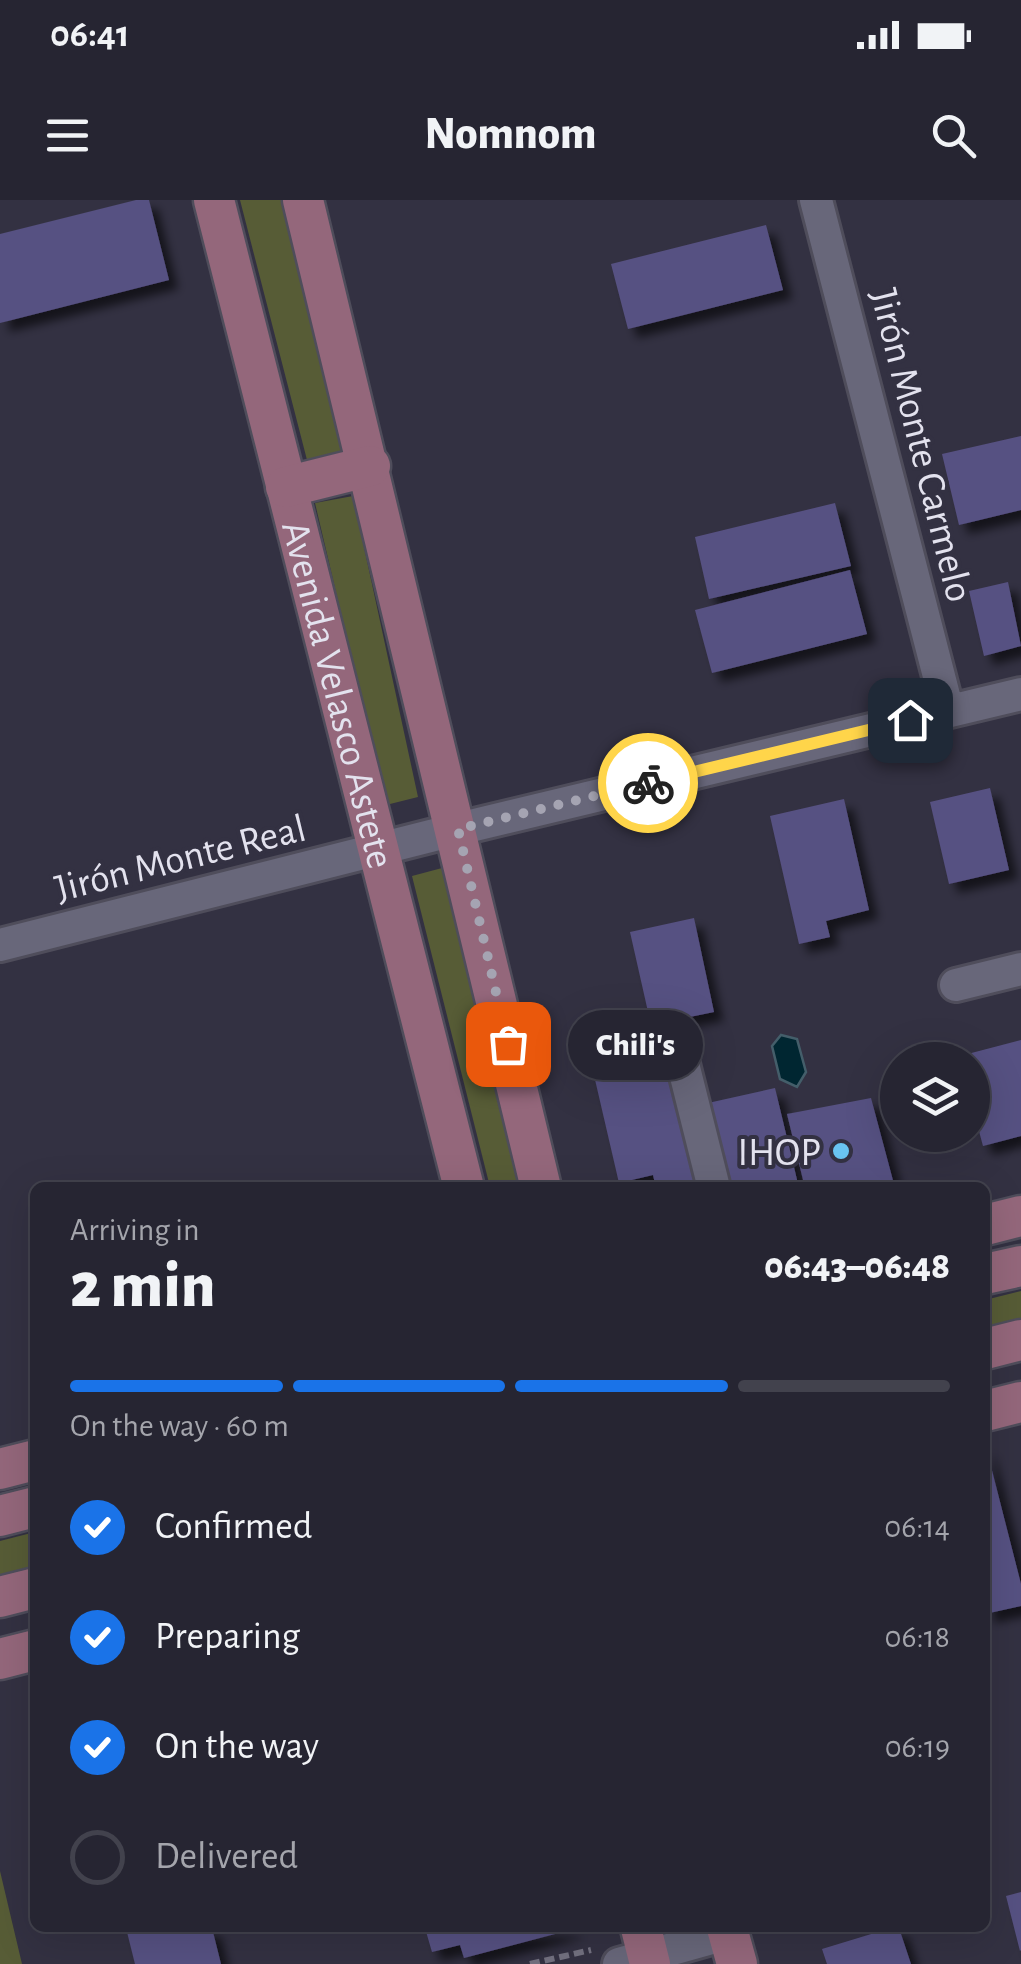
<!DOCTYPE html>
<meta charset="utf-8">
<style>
:root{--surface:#262532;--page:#32313e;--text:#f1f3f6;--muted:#a4a5ac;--line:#42424d;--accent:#1a73e8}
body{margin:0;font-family:"Alegreya Sans",sans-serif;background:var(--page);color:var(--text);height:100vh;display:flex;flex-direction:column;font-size:38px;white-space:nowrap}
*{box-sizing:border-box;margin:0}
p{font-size:32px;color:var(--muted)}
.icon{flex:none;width:55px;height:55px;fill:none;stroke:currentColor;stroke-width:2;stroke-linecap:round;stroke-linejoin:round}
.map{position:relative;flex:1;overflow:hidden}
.panel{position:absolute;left:30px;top:982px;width:960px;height:750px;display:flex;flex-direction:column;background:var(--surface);border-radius:15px;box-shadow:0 10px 40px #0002,0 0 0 2px var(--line)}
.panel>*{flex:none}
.controls{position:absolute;left:880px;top:842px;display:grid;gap:20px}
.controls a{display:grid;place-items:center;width:110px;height:110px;border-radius:50%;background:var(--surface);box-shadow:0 10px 40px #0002,0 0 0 2px var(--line);font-size:50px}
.pin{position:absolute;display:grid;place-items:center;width:85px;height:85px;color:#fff;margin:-42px;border-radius:20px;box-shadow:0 5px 15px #0006}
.courier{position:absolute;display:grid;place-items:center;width:100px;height:100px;margin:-50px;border:8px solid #ffd54a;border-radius:50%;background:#fff;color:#222;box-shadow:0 2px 12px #0007}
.bubble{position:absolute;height:70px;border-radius:35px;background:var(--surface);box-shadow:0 10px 40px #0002,0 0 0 2px var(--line);font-size:32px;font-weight:800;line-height:70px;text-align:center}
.head em{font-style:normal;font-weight:800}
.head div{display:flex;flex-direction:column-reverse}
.head{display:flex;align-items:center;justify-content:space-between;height:170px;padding:0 40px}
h1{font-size:65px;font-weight:800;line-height:75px}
.bar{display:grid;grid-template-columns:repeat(4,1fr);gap:15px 10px;align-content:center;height:120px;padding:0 40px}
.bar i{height:12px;border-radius:8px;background:var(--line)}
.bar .active{background:var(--accent)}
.bar p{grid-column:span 4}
ol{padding:0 40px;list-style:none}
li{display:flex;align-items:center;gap:30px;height:110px}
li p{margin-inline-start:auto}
li .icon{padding:10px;border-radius:50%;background:var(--accent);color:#fff;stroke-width:4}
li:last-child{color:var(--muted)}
li i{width:55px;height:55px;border:5px solid var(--line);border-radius:50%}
.status{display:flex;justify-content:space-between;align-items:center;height:70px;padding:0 50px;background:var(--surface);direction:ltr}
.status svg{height:28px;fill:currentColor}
header{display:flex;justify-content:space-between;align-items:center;height:130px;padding:0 40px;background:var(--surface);font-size:45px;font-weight:800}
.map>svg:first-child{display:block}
</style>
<div class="status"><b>06:41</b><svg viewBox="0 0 49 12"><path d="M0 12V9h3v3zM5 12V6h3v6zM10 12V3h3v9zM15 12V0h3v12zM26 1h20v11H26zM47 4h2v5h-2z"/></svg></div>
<header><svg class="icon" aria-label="menu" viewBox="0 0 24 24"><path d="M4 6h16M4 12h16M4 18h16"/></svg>Nomnom<svg class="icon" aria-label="search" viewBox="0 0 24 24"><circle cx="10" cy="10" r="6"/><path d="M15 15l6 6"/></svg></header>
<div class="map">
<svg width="1021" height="1764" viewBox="0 0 1021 1764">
<defs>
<filter id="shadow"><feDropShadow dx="9" dy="9" stdDeviation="5" flood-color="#0009"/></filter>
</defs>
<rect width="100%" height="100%" fill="#333142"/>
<path fill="#575c36" d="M 240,0 L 290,0 L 354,251 L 307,260 Z
M 353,296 L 418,597 L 386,605 L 315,303 Z
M 442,668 L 522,987 L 490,987 L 412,676 Z
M 1021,1091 L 1021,1129 L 985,1139 L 985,1100 Z
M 35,1332 L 35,1366 L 0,1375 L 0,1341 Z
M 0,1671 L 22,1764 L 0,1764 Z"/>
<path fill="#002631" stroke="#445e6a" stroke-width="2.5" d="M 781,835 L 797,839 L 806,872 L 797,887 L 780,879 L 772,846 Z"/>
<path fill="#575182" filter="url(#shadow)" d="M 136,0 L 149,0 L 169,80 L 0,123 L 0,34 Z
M 766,25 L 783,90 L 628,129 L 611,64 Z
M 1021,236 L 1021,310 L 959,325 L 942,254 Z
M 835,303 L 851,366 L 709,399 L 695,337 Z
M 850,370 L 867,434 L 712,473 L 695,410 Z
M 1008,382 L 1021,446 L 984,456 L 969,391 Z
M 990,588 L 1009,670 L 949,684 L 930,602 Z
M 844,599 L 869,710 L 826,721 L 830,737 L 799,744 L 770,616 Z
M 694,718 L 714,812 L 651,825 L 630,732 Z
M 667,840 L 702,988 L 656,988 L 653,975 L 619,983 L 590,858 Z
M 1021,840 L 1021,936 L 983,946 L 972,905 L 972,860 L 960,856 Z
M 775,888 L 799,988 L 723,988 L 699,905 Z
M 871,898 L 895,988 L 805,988 L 787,914 Z
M 985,1243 L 1021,1384 L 1021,1406 L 985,1414 Z
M 1021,1692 L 1021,1750 L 1020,1751 L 1006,1696 Z
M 126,1728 L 212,1728 L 221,1764 L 135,1764 Z
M 425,1728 L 573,1728 L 574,1729 L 464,1758 L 460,1745 L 432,1752 Z
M 891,1728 L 899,1728 L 911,1764 L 827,1764 L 822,1749 Z"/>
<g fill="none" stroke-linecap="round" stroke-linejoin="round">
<g stroke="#4f4d5b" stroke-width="38">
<path id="minor" d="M 816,0 L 948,511
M 0,745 L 458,629 L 1021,494
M 956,785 L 1021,769
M 681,856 L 714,988
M 619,1764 L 729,1733"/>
</g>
<g stroke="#4f4d5b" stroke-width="45">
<g id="major">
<path id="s1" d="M 214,0 L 464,988"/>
<path d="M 303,0 L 541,988"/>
<path d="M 286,287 L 370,266"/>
<path d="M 985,1025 L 1021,1016"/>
<path d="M 985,1074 L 1021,1066"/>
<path d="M 985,1149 L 1021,1140"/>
<path d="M 985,1211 L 1021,1202"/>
<path d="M 0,1269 L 35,1260"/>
<path d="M 0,1316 L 35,1307"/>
<path d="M 0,1397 L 35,1388"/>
<path d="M 0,1459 L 35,1450"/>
<path d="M 641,1728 L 650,1764"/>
<path d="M 727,1728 L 737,1764"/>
</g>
</g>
<path stroke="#737180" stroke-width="6" stroke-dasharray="10 5" stroke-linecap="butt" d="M 530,1764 L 591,1750"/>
<use href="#minor" stroke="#68677a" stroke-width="32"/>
<use href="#major" stroke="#94677b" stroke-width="40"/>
</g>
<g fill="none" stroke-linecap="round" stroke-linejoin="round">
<path stroke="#a5a4b2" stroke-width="10" stroke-dasharray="0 18" d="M 508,844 L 458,629 L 648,583"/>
<path stroke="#ffd54a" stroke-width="12" d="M 648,583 L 910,520"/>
</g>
<circle fill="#69c4f1" stroke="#333142" stroke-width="4" cx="841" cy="951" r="10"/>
<g text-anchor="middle" stroke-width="8" stroke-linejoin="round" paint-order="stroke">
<g font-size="40" fill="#e3e2ee" stroke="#333142">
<text transform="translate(923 245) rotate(76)" y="14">Jirón Monte Carmelo</text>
<text dy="14" stroke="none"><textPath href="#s1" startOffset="510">Avenida Velasco Astete</textPath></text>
<text transform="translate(180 657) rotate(-14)" y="14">Jirón Monte Real</text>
</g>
<g font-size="40" fill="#e3e2ee" stroke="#333142" text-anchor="end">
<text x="821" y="965">IHOP</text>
</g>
</g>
</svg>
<div class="controls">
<a><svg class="icon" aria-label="layers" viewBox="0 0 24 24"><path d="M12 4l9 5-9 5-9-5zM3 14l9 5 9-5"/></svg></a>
</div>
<div class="pin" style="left:508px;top:844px;background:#ea580c"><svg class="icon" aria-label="bag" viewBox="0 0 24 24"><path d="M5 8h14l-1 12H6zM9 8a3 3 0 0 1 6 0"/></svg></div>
<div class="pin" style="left:910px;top:520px;background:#1f2937"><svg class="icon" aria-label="home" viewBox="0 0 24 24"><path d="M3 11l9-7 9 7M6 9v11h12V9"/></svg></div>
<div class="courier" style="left:648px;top:583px"><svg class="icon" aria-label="bike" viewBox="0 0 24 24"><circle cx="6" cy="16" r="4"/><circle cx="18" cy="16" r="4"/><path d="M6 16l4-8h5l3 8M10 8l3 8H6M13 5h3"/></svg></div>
<div class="bubble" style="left:568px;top:810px;width:135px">Chili's</div>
<section class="panel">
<div class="head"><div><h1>2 min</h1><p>Arriving in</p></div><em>06:43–06:48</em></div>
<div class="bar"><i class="active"></i><i class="active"></i><i class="active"></i><i></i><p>On the way · 60 m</p></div>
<ol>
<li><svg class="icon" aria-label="check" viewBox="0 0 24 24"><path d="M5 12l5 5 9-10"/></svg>Confirmed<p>06:14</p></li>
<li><svg class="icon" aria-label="check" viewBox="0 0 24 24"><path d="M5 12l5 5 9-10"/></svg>Preparing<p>06:18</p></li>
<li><svg class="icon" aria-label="check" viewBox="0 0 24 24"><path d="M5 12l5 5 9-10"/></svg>On the way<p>06:19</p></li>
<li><i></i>Delivered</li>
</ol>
</section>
</div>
